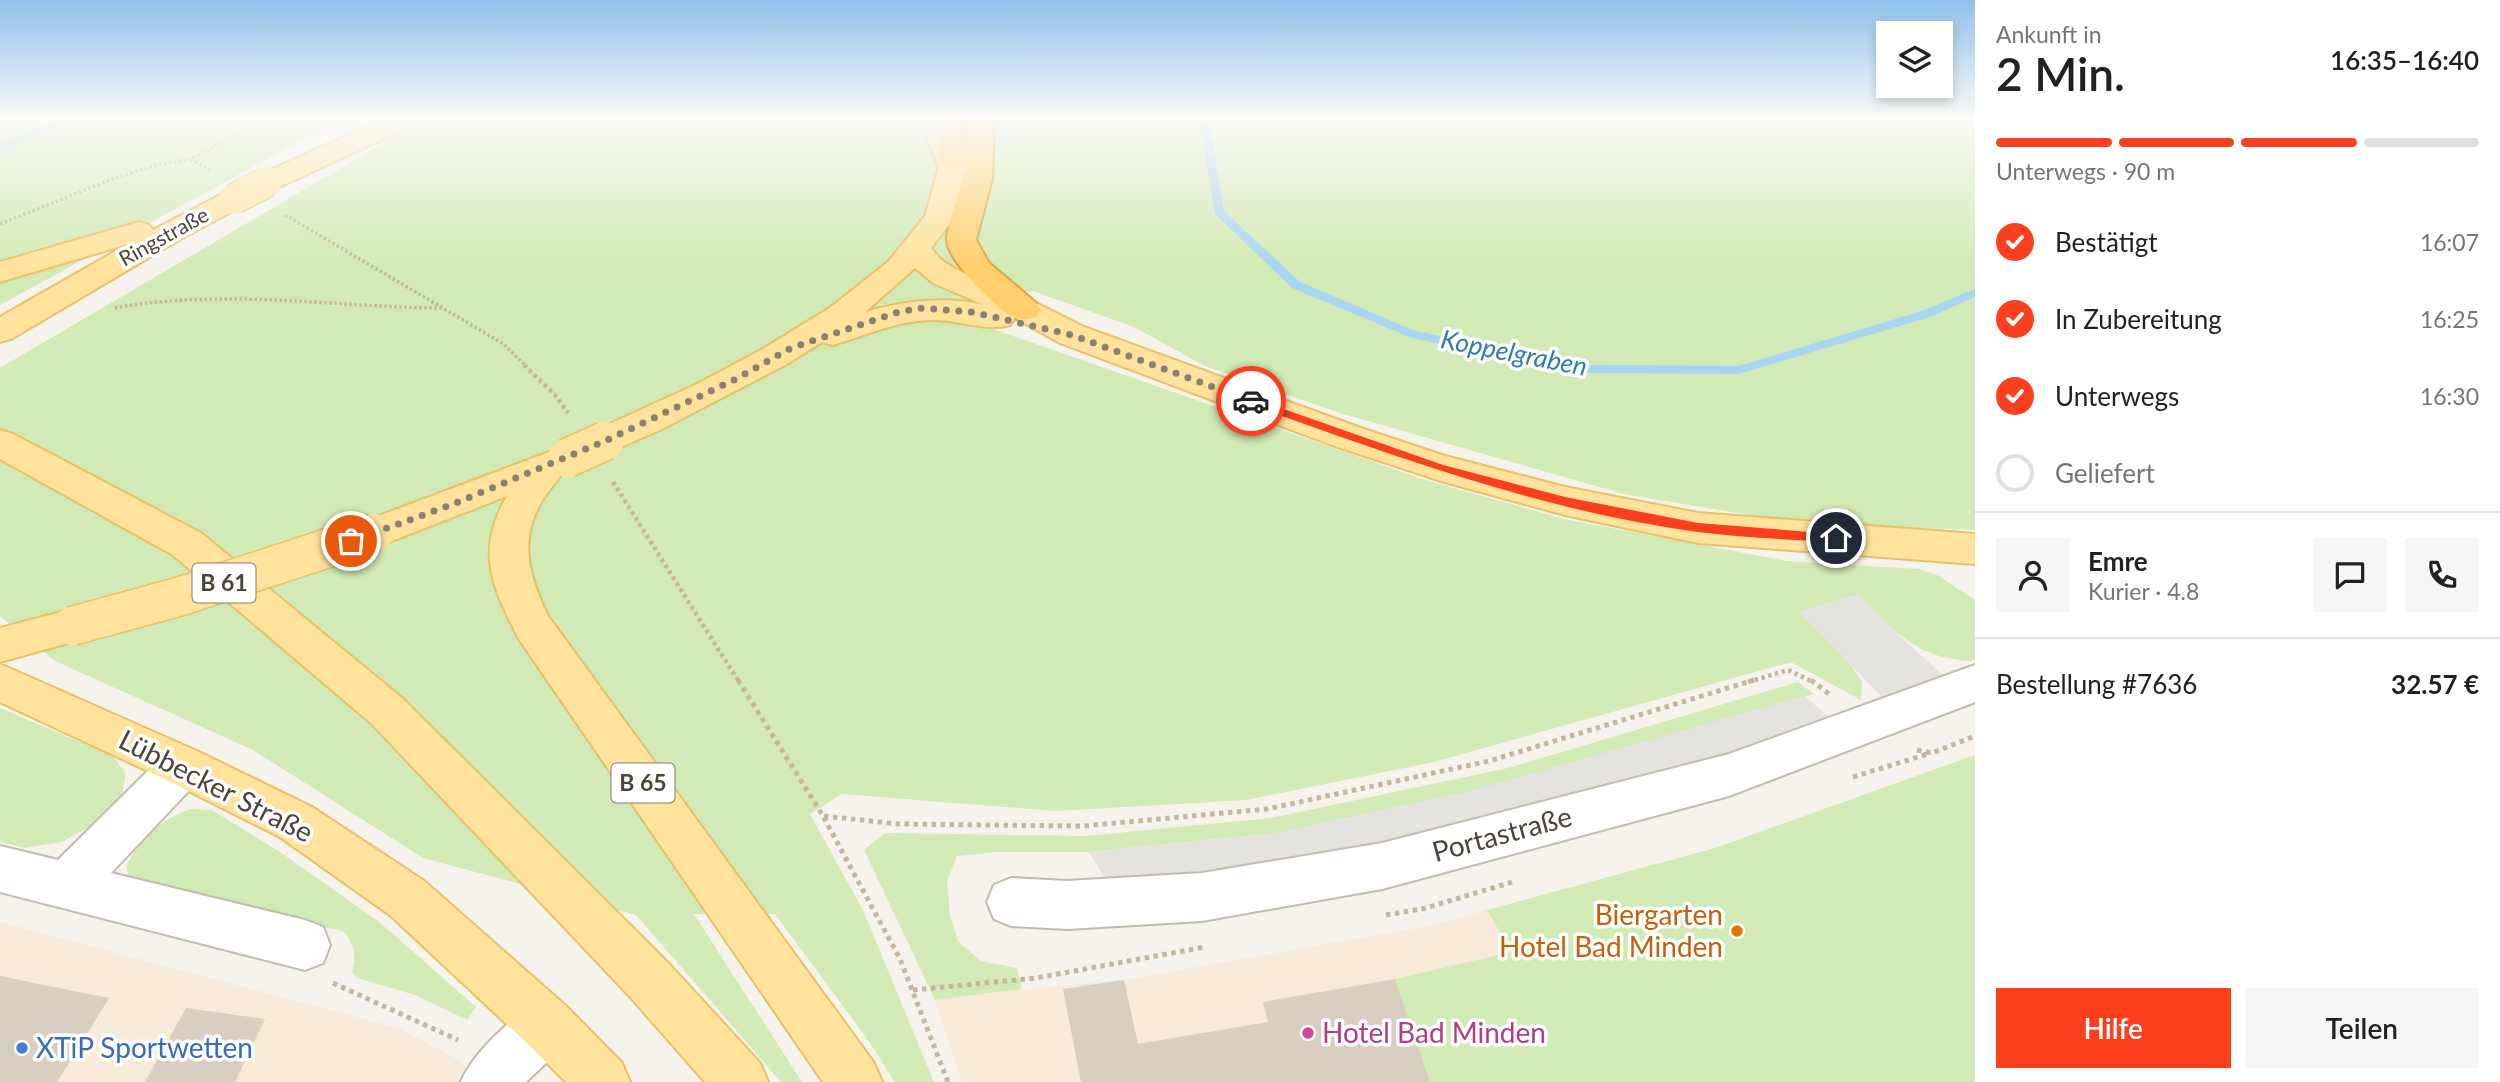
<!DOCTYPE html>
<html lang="de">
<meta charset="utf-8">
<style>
:root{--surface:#fff;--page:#f6f6f6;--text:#202124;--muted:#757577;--line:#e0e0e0;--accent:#fc3f1d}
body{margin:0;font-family:Lato,sans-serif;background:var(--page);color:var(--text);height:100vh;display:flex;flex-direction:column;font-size:26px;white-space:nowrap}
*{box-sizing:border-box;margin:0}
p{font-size:23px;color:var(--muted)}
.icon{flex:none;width:38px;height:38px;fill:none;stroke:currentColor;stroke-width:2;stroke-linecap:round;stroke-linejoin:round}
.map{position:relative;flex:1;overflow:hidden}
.sheet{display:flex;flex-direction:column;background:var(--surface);width:525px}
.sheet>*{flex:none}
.controls{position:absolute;left:1876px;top:21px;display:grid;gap:14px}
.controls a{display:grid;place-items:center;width:77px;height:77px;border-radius:0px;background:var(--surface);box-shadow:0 4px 10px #0003;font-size:35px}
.pin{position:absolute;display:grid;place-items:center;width:60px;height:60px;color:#fff;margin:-30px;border:4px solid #fff;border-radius:50%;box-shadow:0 2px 7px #0007}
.courier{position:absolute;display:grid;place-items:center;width:70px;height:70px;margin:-35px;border:5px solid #fc3f1d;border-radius:50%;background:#fff;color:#222;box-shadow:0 2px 9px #0007}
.head em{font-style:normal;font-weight:600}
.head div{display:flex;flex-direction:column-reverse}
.head{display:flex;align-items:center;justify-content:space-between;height:119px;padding:0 21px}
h1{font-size:46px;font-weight:600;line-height:52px}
.bar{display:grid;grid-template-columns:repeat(4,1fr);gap:10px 7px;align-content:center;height:84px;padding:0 21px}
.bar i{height:9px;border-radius:5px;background:var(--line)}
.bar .on{background:var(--accent)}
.bar p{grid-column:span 4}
.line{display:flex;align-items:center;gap:18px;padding:0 21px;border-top:2px solid var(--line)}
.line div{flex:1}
.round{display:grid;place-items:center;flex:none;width:74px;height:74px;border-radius:0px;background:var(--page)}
ol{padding:0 21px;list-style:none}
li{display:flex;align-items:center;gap:21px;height:77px}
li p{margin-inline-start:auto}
li .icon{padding:7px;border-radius:50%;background:var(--accent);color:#fff;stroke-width:4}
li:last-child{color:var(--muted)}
li i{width:38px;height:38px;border:4px solid var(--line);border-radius:50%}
.primary-button{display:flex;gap:14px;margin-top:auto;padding:14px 21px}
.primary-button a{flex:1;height:80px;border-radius:0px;background:var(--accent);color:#fff;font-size:28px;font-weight:600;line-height:80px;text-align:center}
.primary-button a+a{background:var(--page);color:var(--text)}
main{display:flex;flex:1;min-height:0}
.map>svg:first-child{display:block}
</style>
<main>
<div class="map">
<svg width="1975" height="1082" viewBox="0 0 1975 1082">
<rect width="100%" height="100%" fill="#f6f3ec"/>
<path fill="#f7ead8" d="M 1975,755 L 1975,1082 L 962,1082 L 935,1000 L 944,997 L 1124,980 L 1428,926 L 1715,848 Z
M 0,922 L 398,1028 L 459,1060 L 482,1082 L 0,1082 Z"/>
<path fill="#d2eab5" d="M 0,117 L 356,117 L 300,141 L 0,305 Z
M 443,117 L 1975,117 L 1975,530 L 1808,525 L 1624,494 L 1340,413 L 1205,366 L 1134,327 L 1033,291 L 931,316 L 979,324 L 1422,479 L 1564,519 L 1786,561 L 1918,569 L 1937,575 L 1975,600 L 1975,660 C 1968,662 1961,660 1953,659 C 1912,653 1886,623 1857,595 L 1800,612 L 1849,662 L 1862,682 L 1861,700 L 1791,662 L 1434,762 L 1246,800 L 1056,811 L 842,794 L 810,814 L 863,910 L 934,1082 L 895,1082 L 868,1040 L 775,914 L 694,914 L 802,1082 L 781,1082 L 636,915 L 423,858 L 253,750 L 55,661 L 0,616 L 0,368 L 397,135 Z
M 1798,682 L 1814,694 L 1472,791 L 1278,833 L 1089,852 L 997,852 L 957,856 L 947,881 L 950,916 L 958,941 L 981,961 L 1017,968 L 1022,989 L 935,1000 L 864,850 L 885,833 L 1086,836 L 1271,818 L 1508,768 Z
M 0,708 L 113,756 L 126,774 L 122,794 L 98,822 L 62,842 L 25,848 L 0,842 Z
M 1975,755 L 1975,1082 L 1430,1082 L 1395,979 L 1512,952 L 1487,910 L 1715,848 Z
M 190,809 L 212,810 L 280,852 L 378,921 L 476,1007 L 467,1020 L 415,995 L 357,978 L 352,972 C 356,955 355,945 343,931 L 133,886 L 126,867 C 140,837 159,821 190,809 Z"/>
<path fill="#e5e3e0" d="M 1858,595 L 1900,636 L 1958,689 L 1896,712 L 1800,612 Z
M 1804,696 L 1846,731 L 1729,775 L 1120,903 L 1089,852 L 1278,833 L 1472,791 Z"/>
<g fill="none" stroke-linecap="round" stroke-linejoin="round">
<path fill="#a9d4f2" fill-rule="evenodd" d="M 62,117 L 75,117 L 0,152 L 0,145 Z
M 1199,117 L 1209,117 L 1224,211 L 1300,282 L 1415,331 L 1579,365 L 1739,366 L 1922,311 L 1975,289 L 1975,297 L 1930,317 L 1739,374 L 1579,373 L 1412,338 L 1292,288 L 1215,214 Z"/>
</g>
<path fill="#d8cfc1" d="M 0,976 L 109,998 L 57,1082 L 0,1082 Z
M 1395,979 L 1430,1082 L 1081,1082 L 1063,989 L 1124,980 L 1138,1044 L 1268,1022 L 1263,1002 Z
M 186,1008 L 265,1019 L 235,1082 L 145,1082 Z"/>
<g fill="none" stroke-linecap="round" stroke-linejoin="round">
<g stroke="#c2bbae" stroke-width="4">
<path id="minor" d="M 1975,665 L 1975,702 L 1729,796 L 1382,889 L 1202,921 L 1067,929 L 1011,926 L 994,919 L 987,902 L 994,885 L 1011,878 L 1067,881 L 1202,873 L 1382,843 L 1729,754 Z
M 183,746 L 199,752 L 205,766 L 199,780 L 111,873 L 305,920 L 323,927 L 330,945 L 323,963 L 305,970 L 0,892 L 0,846 L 58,860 L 167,752 Z
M 547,999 L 566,1006 L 573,1025 L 566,1044 L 526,1082 L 461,1082 C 474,1051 516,1012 547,999 Z"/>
</g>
<g stroke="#e6c16a" stroke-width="4">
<path id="major" d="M 388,117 L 422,117 L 418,123 L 277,188 L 267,190 L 257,188 L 253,182 L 257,176 Z
M 918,117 L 944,117 L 967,167 L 954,218 L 931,248 L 940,259 L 955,269 L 1036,303 L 1084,327 L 1358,427 L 1445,456 L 1565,487 L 1698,513 L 1975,534 L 1975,564 L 1698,543 L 1565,515 L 1441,481 L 1332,445 L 1060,343 L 1015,318 L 1010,325 C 987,332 959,320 934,320 C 898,320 867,335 833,345 L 822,342 L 787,364 L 660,430 L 605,454 L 592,450 L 587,441 L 592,432 L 695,385 L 763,349 L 831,307 L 889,261 L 925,216 L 939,167 ZM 915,268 L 933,283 L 984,305 C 942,296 905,301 865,312 Z
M 234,190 L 244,193 L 248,199 L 244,205 L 177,241 L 11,339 L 0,342 L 0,317 L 128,244 L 0,282 L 0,262 L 139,222 L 149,225 L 153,230 L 224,193 Z
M 0,430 L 13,434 L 201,533 L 402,698 L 669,964 L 760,1063 L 768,1082 L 705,1082 L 633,1000 L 372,724 L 173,555 L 0,459 Z
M 549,452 L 562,456 L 567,465 C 560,478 550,488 542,501 C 518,541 529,576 548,616 L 874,1063 L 882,1082 L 823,1082 L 519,639 C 492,587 475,551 507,496 L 374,548 L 360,543 L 355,533 L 360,523 Z
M 72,609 L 86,614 L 92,626 L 86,638 L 0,662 L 0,628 Z
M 0,664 L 199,752 L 312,807 L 424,881 L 566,1006 L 622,1063 L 630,1082 L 566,1082 L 528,1044 L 390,915 L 280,837 L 167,780 L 0,702 Z"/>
</g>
<g stroke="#e0a43c" stroke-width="4">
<path id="highway" d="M 939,117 L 965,117 L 966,143 L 968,117 L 994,117 L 992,179 L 976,240 L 989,263 L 1036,303 L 1041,310 L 1036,317 C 1029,319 1023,321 1015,318 C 997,310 944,258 947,237 C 950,212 963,190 965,164 L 953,169 L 943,167 L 939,161 Z"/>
</g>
<path stroke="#c4b79f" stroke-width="3.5" stroke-dasharray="2.5 2.5" stroke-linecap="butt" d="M 191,159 L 212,171
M 285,215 L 502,343 L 526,366
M 0,224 L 112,179 L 159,164 L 191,159 L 269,117
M 115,308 C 225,288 330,307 441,308"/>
<path stroke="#c4b79f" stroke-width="4.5" stroke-dasharray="3.5 3.5" stroke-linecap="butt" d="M 524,365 L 556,396 L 568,413
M 613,482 L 739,682
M 1748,682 L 1788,670 L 1813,682"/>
<path stroke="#c4b79f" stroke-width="5" stroke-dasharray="4.5 4.5" stroke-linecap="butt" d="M 738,680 L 823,816 L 900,959 L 948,1082
M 1811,680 L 1829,694
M 1917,750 L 1932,753 L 1975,736
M 1853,777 L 1931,753
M 824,816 L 899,824 L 1083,826 L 1267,809 L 1489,761 L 1754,680
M 1386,915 L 1422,909 L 1516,881
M 333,983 L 458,1040
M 913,990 L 1036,978 L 1205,947"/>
<use href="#minor" fill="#fff" fill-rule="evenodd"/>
<use href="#major" fill="#ffe39c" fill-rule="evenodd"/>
<use href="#highway" fill="#ffcf6e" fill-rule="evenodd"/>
<g stroke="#e6c16a" stroke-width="32" stroke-linecap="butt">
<path id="major-bridge-far1" d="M 234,199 L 267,182"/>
</g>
<g stroke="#e6c16a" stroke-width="41" stroke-linecap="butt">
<path id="major-bridge" d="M 567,458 L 605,441
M 72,626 L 178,597 L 374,533"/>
</g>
<use href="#major-bridge-far1" stroke="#ffe39c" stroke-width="30"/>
<use href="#major-bridge" stroke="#ffe39c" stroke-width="38"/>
</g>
<linearGradient id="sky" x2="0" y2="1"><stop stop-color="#8fc1ec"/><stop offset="0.44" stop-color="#fbfaf6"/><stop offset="1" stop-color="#fbfaf6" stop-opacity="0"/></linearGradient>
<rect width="1975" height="268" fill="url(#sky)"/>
<path fill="#fc3f1d" d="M 1248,399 L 1255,399 L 1443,465 L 1565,497 L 1698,523 L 1836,534 L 1841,538 L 1836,543 C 1790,539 1743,538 1698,532 C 1542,511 1394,456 1248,404 Z"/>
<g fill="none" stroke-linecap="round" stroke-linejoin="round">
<path stroke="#878178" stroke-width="7" stroke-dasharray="0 12.6" d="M 351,541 L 451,505 L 605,441 L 734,380 L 791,348 L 899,312 L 922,308 L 972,312 L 1072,335 L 1251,401"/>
</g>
<circle fill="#e8710a" stroke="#fff" stroke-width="2.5" cx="1737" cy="931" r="7"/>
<circle fill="#d1479c" stroke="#fff" stroke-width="2.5" cx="1308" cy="1033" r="7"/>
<circle fill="#3f7fe0" stroke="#fff" stroke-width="2.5" cx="22" cy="1048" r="7"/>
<g text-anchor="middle" stroke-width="7" stroke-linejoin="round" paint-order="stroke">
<g font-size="21" fill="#4b4439" stroke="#fff">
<text transform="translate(164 237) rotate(-29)" y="7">Ringstraße</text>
</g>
<g fill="#fff" stroke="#817c74" stroke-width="2">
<rect x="192.5" y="563.5" width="63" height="39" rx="5"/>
<rect x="611.5" y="763.5" width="63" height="39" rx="5"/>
</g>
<g font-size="23" font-weight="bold" fill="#4b4439">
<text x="224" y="591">B 61</text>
<text x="643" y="791">B 65</text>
</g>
<g font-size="26" font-style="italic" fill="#2e7ab2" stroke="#fff">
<text transform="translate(1514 353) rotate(11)" y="9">Koppelgraben</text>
</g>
<g font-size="28" fill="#4b4439" stroke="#fff">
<text transform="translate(216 786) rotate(27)" y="10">Lübbecker Straße</text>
<text transform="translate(1502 834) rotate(-15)" y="10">Portastraße</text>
</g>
<g font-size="28" fill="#c56008" stroke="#fff" text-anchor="end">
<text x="1723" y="925">Biergarten<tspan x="1723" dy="32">Hotel Bad Minden</tspan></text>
</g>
<g font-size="28" fill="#b23c85" stroke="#fff" text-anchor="start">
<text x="1322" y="1043">Hotel Bad Minden</text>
</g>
<g font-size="28" fill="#366cbe" stroke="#fff" text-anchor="start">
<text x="36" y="1058">XTiP Sportwetten</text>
</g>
</g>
</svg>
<div class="controls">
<a><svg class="icon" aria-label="layers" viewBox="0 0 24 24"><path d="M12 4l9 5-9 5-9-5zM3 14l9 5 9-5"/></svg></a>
</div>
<div class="pin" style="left:351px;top:541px;background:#ea580c"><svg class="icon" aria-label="bag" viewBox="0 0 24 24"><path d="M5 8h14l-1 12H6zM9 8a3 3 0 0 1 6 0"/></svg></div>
<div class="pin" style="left:1836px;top:538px;background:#1f2937"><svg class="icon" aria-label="home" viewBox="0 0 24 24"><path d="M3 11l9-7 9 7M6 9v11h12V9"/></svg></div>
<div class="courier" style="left:1251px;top:401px"><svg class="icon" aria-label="car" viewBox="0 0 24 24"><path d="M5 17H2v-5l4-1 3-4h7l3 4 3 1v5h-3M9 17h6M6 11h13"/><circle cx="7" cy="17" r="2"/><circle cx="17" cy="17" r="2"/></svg></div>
</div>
<section class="sheet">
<div class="head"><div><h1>2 Min.</h1><p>Ankunft in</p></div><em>16:35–16:40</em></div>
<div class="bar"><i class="on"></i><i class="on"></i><i class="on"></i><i></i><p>Unterwegs · 90 m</p></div>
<ol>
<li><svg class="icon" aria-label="check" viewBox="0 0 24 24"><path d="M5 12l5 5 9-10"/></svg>Bestätigt<p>16:07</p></li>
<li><svg class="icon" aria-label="check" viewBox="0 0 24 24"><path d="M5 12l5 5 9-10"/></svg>In Zubereitung<p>16:25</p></li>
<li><svg class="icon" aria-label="check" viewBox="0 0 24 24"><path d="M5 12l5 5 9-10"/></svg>Unterwegs<p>16:30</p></li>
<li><i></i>Geliefert</li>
</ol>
<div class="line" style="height:126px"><a class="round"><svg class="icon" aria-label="person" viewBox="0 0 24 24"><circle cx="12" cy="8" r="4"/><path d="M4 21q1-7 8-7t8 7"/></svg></a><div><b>Emre</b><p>Kurier · 4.8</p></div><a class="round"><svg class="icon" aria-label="chat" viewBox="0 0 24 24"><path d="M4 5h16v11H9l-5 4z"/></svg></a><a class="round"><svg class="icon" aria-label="phone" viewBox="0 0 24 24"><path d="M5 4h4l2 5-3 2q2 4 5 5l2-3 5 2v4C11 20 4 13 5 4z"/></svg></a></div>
<div class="line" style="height:91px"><div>Bestellung #7636</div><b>32.57 €</b></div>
<div class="primary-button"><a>Hilfe</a><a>Teilen</a></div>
</section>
</main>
